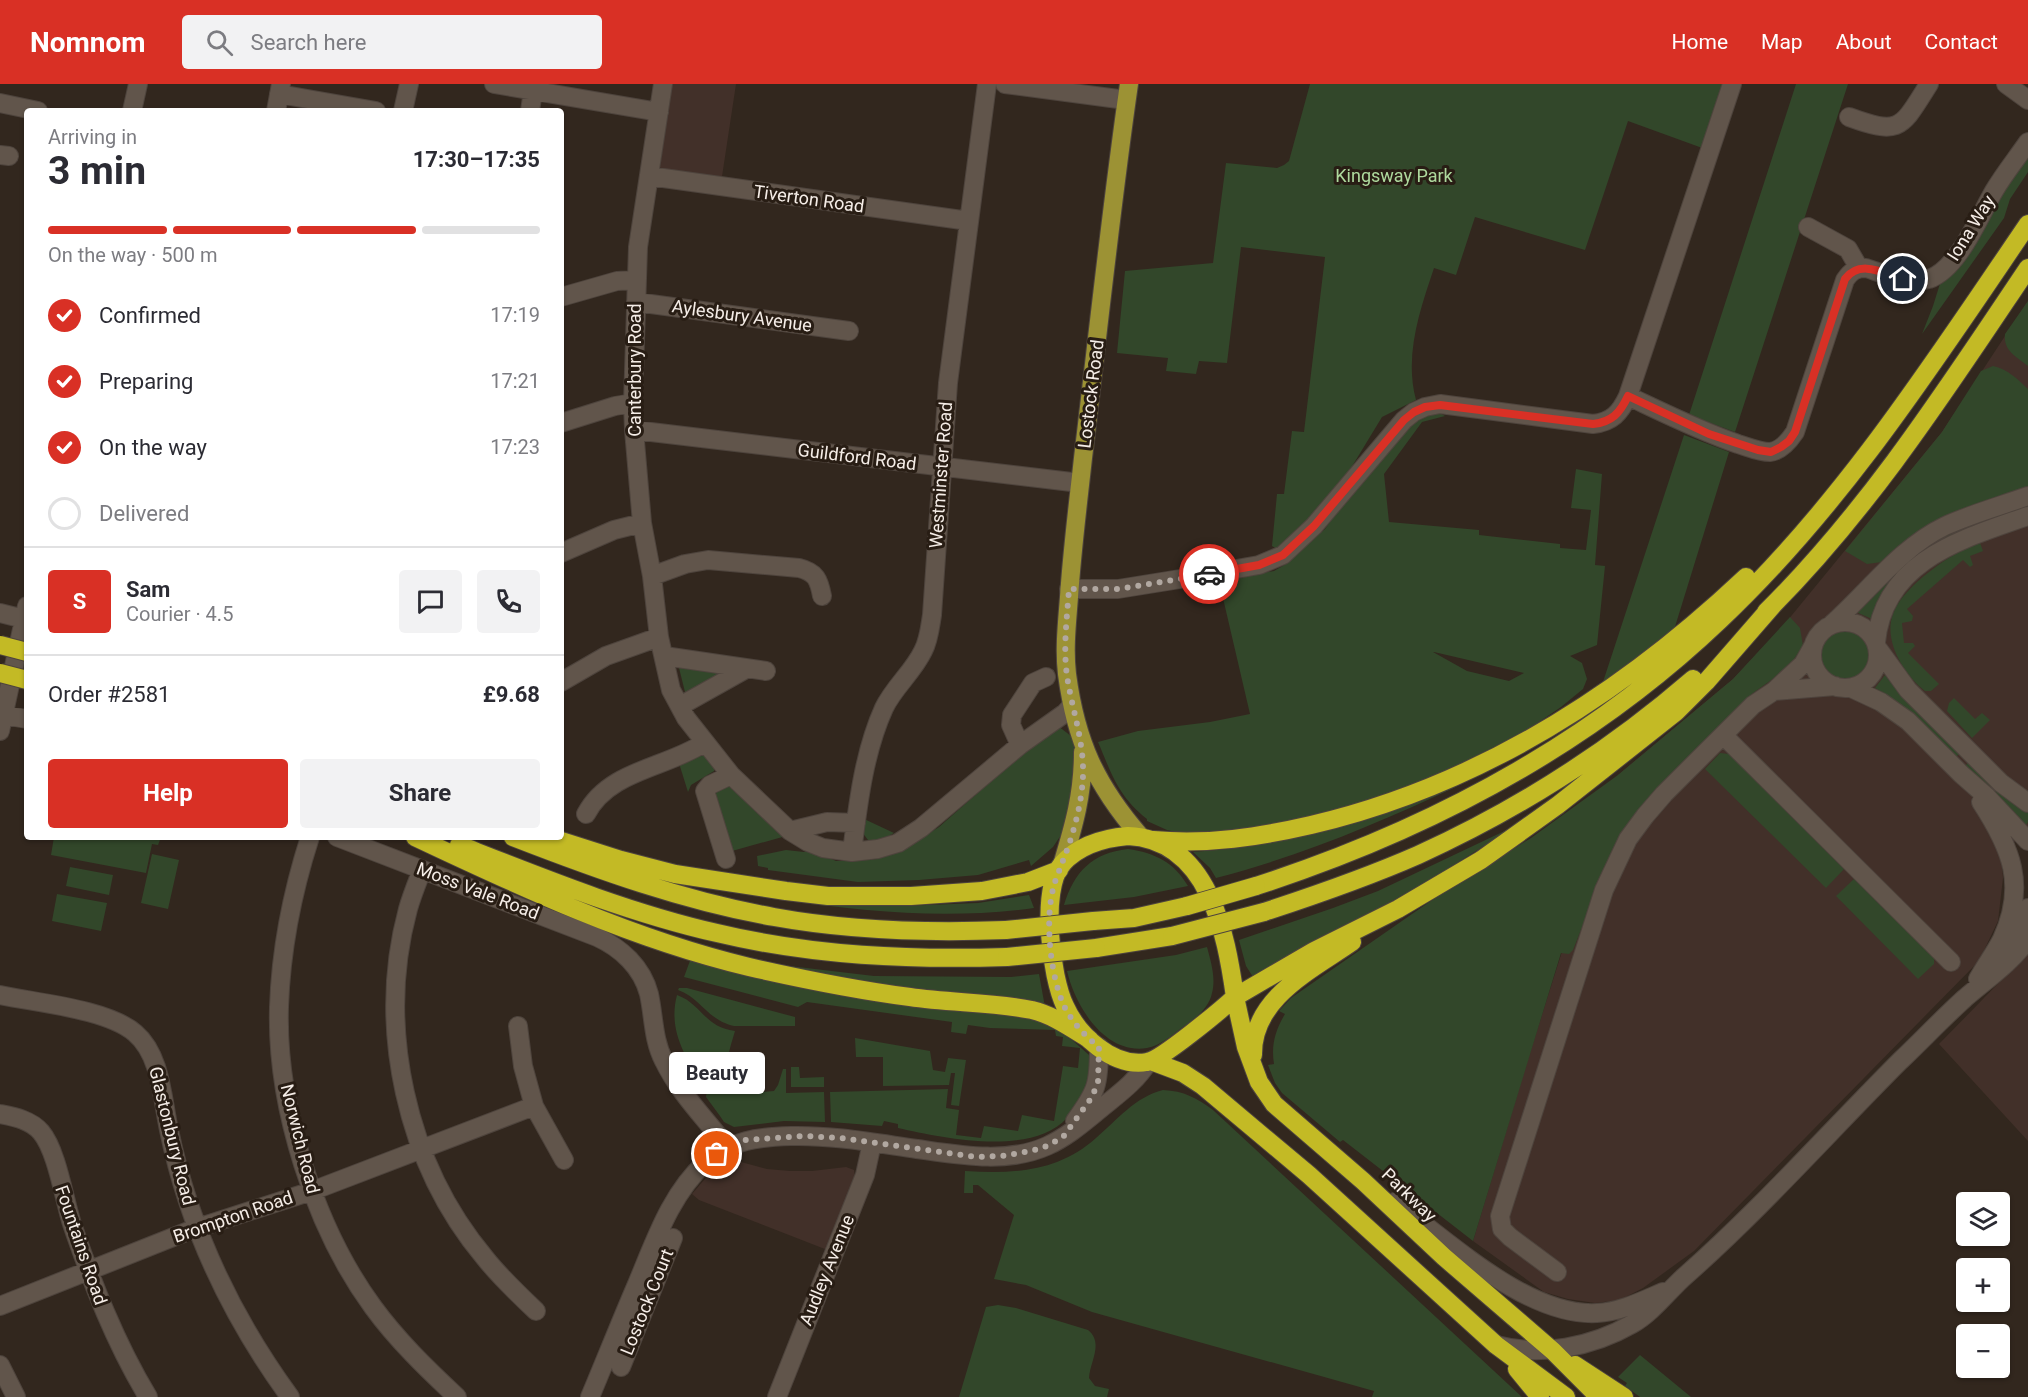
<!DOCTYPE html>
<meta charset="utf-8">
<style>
:root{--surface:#fff;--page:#f2f2f3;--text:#2b2b33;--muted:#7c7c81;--line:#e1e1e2;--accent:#d93025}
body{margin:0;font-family:Roboto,sans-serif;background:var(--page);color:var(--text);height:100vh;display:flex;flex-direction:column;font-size:22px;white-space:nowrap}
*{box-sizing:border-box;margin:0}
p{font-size:20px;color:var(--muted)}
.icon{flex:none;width:33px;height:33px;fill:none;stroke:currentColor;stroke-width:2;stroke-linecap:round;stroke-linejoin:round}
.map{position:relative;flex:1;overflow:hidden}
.sheet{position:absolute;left:24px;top:24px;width:540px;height:732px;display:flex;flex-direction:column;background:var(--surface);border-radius:6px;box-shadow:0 2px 4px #0004}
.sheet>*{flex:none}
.controls{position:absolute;left:1956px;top:1108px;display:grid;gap:12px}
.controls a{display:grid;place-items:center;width:54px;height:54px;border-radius:6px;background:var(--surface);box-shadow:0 2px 4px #0004;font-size:30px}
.pin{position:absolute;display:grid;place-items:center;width:51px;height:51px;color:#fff;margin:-26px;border:3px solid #fff;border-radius:50%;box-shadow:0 2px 6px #0007}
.courier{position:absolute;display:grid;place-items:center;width:60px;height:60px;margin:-30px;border:4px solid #d93025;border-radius:50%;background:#fff;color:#222;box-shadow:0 2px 8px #0007}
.bubble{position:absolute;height:42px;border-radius:6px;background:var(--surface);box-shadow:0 2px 4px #0004;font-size:20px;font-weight:700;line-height:42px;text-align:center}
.overview em{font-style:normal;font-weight:700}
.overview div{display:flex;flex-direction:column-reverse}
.overview{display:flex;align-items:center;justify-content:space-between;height:102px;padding:0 24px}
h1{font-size:39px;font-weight:700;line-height:45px}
.bar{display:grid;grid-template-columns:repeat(4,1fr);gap:9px 6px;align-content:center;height:72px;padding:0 24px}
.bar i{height:8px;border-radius:4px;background:var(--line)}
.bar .current{background:var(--accent)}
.bar p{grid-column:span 4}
.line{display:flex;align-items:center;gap:15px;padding:0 24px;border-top:2px solid var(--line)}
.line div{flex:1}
.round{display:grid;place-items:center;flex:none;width:63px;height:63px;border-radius:6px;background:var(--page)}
ol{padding:0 24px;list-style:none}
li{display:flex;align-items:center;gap:18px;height:66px}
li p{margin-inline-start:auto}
li .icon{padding:6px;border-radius:50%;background:var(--accent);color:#fff;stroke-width:4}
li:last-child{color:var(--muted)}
li i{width:33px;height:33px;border:3px solid var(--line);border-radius:50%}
.action{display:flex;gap:12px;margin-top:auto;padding:12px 24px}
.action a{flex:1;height:69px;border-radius:6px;background:var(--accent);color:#fff;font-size:24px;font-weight:700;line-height:69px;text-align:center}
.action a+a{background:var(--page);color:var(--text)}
header{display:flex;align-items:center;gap:36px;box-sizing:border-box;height:84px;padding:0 30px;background:var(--accent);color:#fff}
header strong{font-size:28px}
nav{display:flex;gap:33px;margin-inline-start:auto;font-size:21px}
.search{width:420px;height:54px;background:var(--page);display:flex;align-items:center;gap:15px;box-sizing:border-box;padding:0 21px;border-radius:6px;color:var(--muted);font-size:22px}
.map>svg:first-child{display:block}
</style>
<header>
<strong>Nomnom</strong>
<div class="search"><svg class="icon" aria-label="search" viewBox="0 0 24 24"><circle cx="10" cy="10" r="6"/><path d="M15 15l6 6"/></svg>Search here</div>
<nav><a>Home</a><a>Map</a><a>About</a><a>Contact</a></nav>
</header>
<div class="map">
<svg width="2028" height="1313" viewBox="0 0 2028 1313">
<rect width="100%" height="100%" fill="#32271e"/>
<path fill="#423029" d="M 672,0 L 736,0 L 721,99 L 663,87 L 660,83 Z
M 2028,217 L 2028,744 L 2001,772 L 2003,794 L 1998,837 L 1979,877 L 1694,1167 L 1643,1204 L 1620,1216 L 1595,1219 L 1568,1215 L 1544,1208 L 1473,1157 L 1527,978 L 1618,691 L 1733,595 L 1783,542 L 1942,348 Z
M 2028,869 L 2028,1057 L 1939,960 Z
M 730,1075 L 767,1085 L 790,1087 L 812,1087 L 846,1083 L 854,1086 L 856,1100 L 830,1167 L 699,1116 L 692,1110 L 710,1089 L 724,1077 Z"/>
<path fill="#32472a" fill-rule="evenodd" d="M 1310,0 L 1726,0 L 1705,65 L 1628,37 L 1585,166 L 1475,133 L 1456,191 L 1434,184 C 1420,226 1404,271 1416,316 L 1382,333 L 1348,389 L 1318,426 L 1277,465 L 1272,462 L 1277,410 L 1284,410 L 1292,347 L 1304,348 L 1325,173 L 1241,163 L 1227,279 L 1199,277 L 1196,290 L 1166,287 L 1168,274 L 1117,269 L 1125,187 L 1213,179 L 1226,79 L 1277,84 L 1284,81 L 1289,77 Z
M 1796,0 L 1848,0 L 1735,348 L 1689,331 Z
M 2028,64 L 2028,88 L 2010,115 L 2004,134 L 1922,250 L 1933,222 L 1943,190 Z
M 2028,217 L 2028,282 C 2017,273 2003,267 2005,250 Z
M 1993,282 C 2008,285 2017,295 2028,305 L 2028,404 L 1882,478 L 1867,480 L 1845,467 L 1942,348 L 1981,287 Z
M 1438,328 L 1445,332 L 1422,338 L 1384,390 L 1389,438 L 1479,446 L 1479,451 L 1560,460 L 1560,464 L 1586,466 L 1591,426 L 1571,424 L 1576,385 L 1602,390 L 1595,481 L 1605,482 L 1597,561 L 1570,572 L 1582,579 L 1587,595 L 1583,605 L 1561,623 L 1507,660 L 1447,689 L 1361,719 L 1293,737 L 1219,750 L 1187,751 L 1167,746 L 1147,737 L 1147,735 C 1118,712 1112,691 1098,658 L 1138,647 L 1210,638 L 1250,630 L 1219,497 L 1274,487 L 1286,480 L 1325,445 L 1365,389 L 1405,339 ZM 1433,568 L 1434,568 L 1524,589 L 1509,597 L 1467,587 Z
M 1684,351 L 1729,368 L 1674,546 L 1602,601 Z
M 2028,419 L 2028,425 L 1968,444 L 1941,457 L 1872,535 L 1856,528 L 1906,478 L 1938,453 Z
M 1980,459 L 1983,467 L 1970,472 L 1973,481 L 1970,483 L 1963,476 L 1907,525 L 1913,532 L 1912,537 L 1902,539 L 1904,559 L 1913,559 L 1915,562 L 1908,569 L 1939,600 L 1931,607 L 1925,607 C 1904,591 1883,557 1893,530 C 1902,503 1953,467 1980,459 Z
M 1790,533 L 1800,544 L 1803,562 L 1788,584 L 1753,609 L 1656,705 L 1622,750 L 1605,785 L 1573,866 L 1569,870 L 1561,869 L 1473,1157 L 1343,1056 L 1340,1058 L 1282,1009 L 1275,999 L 1268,981 L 1274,980 C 1271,961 1275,947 1285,930 L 1279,927 L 1291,914 L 1448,805 L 1531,754 L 1618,691 L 1733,595 Z
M1821 571a25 25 0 1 1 50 0a25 25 0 1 1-50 0Z
M 678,580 L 722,588 L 686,612 Z
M 1885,591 L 1896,605 L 1961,668 L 1955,674 L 1899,619 L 1875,604 Z
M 1954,614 L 1975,635 L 1982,629 L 1990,636 L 1972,654 L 1947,627 L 1949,619 Z
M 1058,642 L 1071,652 L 1076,668 L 1067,742 L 1053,763 L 1031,782 L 1029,776 L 978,791 L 919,796 L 858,798 L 768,786 L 768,784 L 758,782 L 757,772 L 786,766 L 804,768 L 810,766 L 836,777 L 855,777 L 877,775 L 899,768 L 939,743 L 1022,670 Z
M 701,666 L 714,682 L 714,687 L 691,701 L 688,708 L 678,676 Z
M 1720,669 L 1729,670 L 1845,784 L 1826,804 L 1705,685 Z
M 1970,677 L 2028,727 L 2028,738 L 2025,743 L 1964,683 Z
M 730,691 L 786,752 L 732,767 L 706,704 Z
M 1458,702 C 1376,740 1304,771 1216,794 L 1210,784 L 1193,768 L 1228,765 L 1339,742 Z
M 862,734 L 894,749 L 880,757 L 868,756 L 862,748 Z
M 1515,742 L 1426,799 L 1253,893 L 1246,882 L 1239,856 L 1333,824 L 1378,807 Z
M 54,753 L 161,753 L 158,761 L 152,760 L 146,789 L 51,771 Z
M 1128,765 C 1155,769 1174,778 1188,802 L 1134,813 L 1064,821 C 1074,788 1092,769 1128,765 Z
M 152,770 L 179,776 L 168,825 L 141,819 Z
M 70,783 L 113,791 L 109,811 L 66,802 Z
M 1855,794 L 1934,873 L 1934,880 L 1918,895 L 1836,812 Z
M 57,810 L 107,819 L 101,847 L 52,837 Z
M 1029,811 L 1034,824 C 952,835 870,829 789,816 L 902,822 L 978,819 Z
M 1207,863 C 1211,878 1216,894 1212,909 C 1209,924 1195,935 1183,943 C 1172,951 1160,962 1147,964 C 1104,971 1075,921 1067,887 L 1176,871 Z
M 691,874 L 1034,932 L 1063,948 L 1097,978 C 1095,993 1088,1002 1080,1015 C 1076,1021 1072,1029 1067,1034 C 1031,1073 943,1054 898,1044 L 898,1040 L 884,1037 L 882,1042 L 831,1038 L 830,1008 L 948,1005 L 946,1024 L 959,1026 L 956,1051 L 981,1054 L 984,1042 L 1018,1047 L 1022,1031 L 1054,1037 L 1063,982 L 1078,984 L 1080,964 L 1062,962 L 1063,953 L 1056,952 L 1055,946 L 990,944 L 968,941 L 966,950 L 951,948 L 952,938 L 807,918 L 798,923 L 684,893 Z
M 764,879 L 874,892 L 1011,893 L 1039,890 L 1045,923 L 924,909 Z
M 679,904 L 687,904 L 795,933 L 795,942 L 734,942 C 707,936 701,914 678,906 Z
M 677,911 C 702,920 704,943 735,947 C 730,964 719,995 735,1010 L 774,1007 L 778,1001 L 783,985 L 786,985 L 786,1009 L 824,1008 L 825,1038 L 784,1037 L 734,1043 L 724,1038 L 720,1032 L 706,1013 L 707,1006 L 704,1000 C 684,973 668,945 677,911 Z
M 855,954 L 930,967 L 933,986 L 945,988 L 948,974 L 966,976 L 959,1022 L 951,1021 L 955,989 L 951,989 L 949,1001 L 883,1002 L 883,973 L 856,973 Z
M 791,983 L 799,983 L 800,994 L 824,993 L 824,1003 L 791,1003 Z
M 1163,1006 C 1184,1007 1197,1014 1213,1026 L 1522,1313 L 1372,1313 L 1374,1307 L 1092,1228 L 1026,1201 L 994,1195 L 1014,1131 L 978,1101 L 973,1101 L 973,1109 L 964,1109 L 965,1087 C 1014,1090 1058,1088 1096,1054 C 1117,1036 1135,1013 1163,1006 Z
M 998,1221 L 1016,1224 L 1088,1246 C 1104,1259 1090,1277 1089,1294 L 1095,1302 L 1109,1305 L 1107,1313 L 959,1313 L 986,1223 Z
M 1640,1271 L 1691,1313 L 1640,1313 L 1625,1302 L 1627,1299 L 1618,1293 Z"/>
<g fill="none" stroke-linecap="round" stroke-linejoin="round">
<g stroke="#4e443d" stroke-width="20">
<path id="minor" d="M 494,0 L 659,28
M 663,0 L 638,163 L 633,319 L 634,346 L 642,439 L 652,492 L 659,553 L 671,606 L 686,634 L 731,691 L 790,747 L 808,758 L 823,764 L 852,768 L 878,765 L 898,759 L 921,744 L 1020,661 L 1065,629 L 1072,621
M 1005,0 L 1126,16
M 2006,0 L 2028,16
M 279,10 L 376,27
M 0,19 L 38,27
M 132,27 L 138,0
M 276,27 L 281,0
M 403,27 L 409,0
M 530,27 L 534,0
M 1849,33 C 1901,52 1901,44 1929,0
M 0,71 L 9,72
M 649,92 L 969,137
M 1808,143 L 1848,165 L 1859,184
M 561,213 L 617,197 L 636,196
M 636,218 L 849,247
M 1628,312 C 1664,329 1700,347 1738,360 C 1748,363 1759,368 1770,368 C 1781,367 1789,357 1795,348 L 1845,196 C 1851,187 1856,184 1866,184 C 1885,190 1909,201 1929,195 C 1958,185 1979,133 1994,107 C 2004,90 2017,74 2028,58
M 561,339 L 615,322 L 633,319
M 634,346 L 1080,399
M 561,469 L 614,446 L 642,439
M 652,492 L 685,480 L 708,476 L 799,484 C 816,488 819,496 822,512
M 1069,505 L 1118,505 L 1180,495 L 1259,481 L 1283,471 L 1314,442 L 1404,336 L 1414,328 L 1425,323 L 1440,320 L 1593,340 C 1612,338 1620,329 1628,312 L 1732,0
M 0,529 L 24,535
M1812 571a33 33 0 1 1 66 0a33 33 0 1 1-66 0Z
M 1832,540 C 1868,508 1901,463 1945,442 C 1971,430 2000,422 2028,412
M 1876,558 C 1884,476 1963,455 2028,432
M 1879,566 L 1908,606 L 2001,699 L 2028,719
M 664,572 L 766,587
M 561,598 L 606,572 L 659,553
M 1851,604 L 1881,618 L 1908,637 L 1961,690 L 1986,712 L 2028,757
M 1774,607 L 1835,602
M 680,622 L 746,585
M 3,631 L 27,635
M 0,647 L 27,522
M 1723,651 L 1951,878
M 1020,661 L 1011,641 L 1012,631 L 1033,599 L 1046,593
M 586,730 C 609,686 666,684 704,659
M 790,747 L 827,738 L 856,739
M 310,753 C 292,809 281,864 279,923 C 276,1022 315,1144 373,1223 C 397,1256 427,1285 457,1313
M 337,753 L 597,853 C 621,864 642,883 649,910 C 654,933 653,956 664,977 C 680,1010 706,1035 727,1063
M 852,768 C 858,720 864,668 884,624 C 894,603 913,588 923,567 C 929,556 930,543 932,531 L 948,299 L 987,0
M 726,775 L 705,707 L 710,701 L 731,691
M 422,786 C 417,799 412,811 408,825 C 376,943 406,1080 485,1174 C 500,1193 518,1210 536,1227
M 2010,864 L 2022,844 L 2028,824
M 1978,895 C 1985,882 1995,869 2002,855 C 2027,801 2011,764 1981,718
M 0,911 C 37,919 107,925 135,949 C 161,971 162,1014 169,1046 C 189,1144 231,1232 290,1313
M 518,942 L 523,982 L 534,1022 L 564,1076
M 0,1030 C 15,1033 31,1036 41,1048 C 57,1067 64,1115 72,1140 C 93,1201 115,1258 148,1313
M 1075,1037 C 1097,1007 1099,1000 1099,963
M 1394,1118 C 1449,1157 1527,1233 1597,1229 C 1620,1228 1642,1217 1663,1208
M 1557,1188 L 1510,1153 L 1502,1145 L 1500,1132 L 1604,806 L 1628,755 L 1645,732 L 1664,710 L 1753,621 L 1774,607 L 1803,580 L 1813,562
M 0,1222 L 191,1146 L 312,1107 L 534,1022
M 1496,1261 C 1541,1273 1592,1263 1632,1240 C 1652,1229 1668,1207 1685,1192 C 1761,1125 1829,1048 1900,977 C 1922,956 1943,934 1965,914 C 1987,895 2011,879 2028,855
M 0,1281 L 16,1313
M 621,1283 L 673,1154
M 590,1313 C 606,1275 621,1237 637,1200 C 655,1157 671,1109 706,1078 C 731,1056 759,1053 791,1052 C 833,1051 875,1059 917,1065 C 959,1071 1007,1080 1047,1062 C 1067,1053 1083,1039 1099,1026 C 1117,1011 1136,998 1148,978
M 777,1313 L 865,1091 L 872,1059"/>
</g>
<g stroke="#4e443d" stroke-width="20">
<path id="major" d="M 1129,0 C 1111,124 1098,249 1083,374 C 1078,420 1072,467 1069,513 C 1067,539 1064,565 1067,590 C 1076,658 1096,701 1140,752
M 1062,781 C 1074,741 1083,710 1083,668"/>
</g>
<g stroke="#4e443d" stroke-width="20">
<path id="highway" d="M 1766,528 C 1869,426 1948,303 2028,184
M 1128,752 C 1209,756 1226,849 1235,913 C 1222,925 1161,976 1147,978 C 1113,984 1078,951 1065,922 C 1051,893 1040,806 1062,780 C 1079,761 1104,754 1128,752 Z
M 415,753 C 523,804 632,855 749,883 C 802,895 856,906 910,913 C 950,919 993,918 1032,926 C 1053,931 1071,944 1089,955
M 513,753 C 598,786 684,817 774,833 C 851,847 929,849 1006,846
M 549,753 L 621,776 L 675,790 L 786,807 L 828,812 L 911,812 L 982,807 L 1028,798 L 1059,786
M 1153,756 C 1208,761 1259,753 1311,741 C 1478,702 1623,609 1746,493
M 459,761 C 543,794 629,829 717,849 C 813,872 910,876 1007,873
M 1256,802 C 1429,746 1588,662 1720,536 C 1842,421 1934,278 2028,140
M 1264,828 C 1316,811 1368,793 1418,771 C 1517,726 1611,666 1693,595
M 1093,837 L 1134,834 L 1187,822
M 1096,864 L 1172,852
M 1253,971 C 1252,914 1312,886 1352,858
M 1151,977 L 1183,989 L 1203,1002 L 1309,1091 L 1496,1261 L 1566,1313
M 1575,1281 L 1624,1313
M 1517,1285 L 1540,1313
M 1599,1313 L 1553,1267 L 1444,1173 L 1363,1097 L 1274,1020 L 1259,998 L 1246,963 L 1235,913 L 1314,867 L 1398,825 L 1481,776 L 1558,721 L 1676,628 L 1706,598 L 1773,521"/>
</g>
<use href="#minor" stroke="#61554b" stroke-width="18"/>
<use href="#major" stroke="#9c9234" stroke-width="18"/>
<use href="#highway" stroke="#c3ba25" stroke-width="18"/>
<g stroke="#4e443d" stroke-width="20" stroke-linecap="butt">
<path id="highway-bridge" d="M 0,561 L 27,568
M 0,589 L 27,596
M 1187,822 L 1256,802
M 1006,846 L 1093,837
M 1172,852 L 1264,828
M 1007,873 L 1096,864"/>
</g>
<use href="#highway-bridge" stroke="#c3ba25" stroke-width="18"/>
</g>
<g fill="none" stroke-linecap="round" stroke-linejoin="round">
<path stroke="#b1a8a1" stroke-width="6" stroke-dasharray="0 10.8" d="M 717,1070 L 732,1060 L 744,1056 L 805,1052 L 841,1054 L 976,1073 L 1002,1072 L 1031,1067 L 1047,1062 L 1063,1053 L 1092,1013 L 1098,998 L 1099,963 C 1085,952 1072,938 1064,922 C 1050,890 1045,838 1053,805 C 1055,796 1059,788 1062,779 C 1073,752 1082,720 1083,691 C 1084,657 1072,625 1067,592 C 1063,563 1067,534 1069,505 L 1118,505 L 1209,490"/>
<path stroke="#d93025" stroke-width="8" d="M 1209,490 L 1259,481 L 1283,471 L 1314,442 L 1404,336 L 1414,328 L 1425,323 L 1440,321 L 1593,340 C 1612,338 1620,329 1628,312 L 1709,350 L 1758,366 L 1771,368 L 1781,363 L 1789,357 L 1795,348 L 1845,195 C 1860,175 1883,189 1903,195"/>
</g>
<g text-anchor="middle" stroke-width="6" stroke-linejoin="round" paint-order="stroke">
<g font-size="18" fill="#aed99d" stroke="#281d14">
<text x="1394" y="98">Kingsway Park</text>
</g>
<g font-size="18" fill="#f5ede7" stroke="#281d14">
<text transform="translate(809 115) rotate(8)" y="6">Tiverton Road</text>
<text transform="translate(1971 144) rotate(-58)" y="6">Iona Way</text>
<text transform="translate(742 232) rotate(8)" y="6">Aylesbury Avenue</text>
<text transform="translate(635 286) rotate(-90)" y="6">Canterbury Road</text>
<text transform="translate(1091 310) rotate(-83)" y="6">Lostock Road</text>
<text transform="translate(857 373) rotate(7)" y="6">Guildford Road</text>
<text transform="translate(941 391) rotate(-86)" y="6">Westminster Road</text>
<text transform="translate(478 807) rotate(21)" y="6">Moss Vale Road</text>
<text transform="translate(172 1052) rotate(76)" y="6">Glastonbury Road</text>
<text transform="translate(300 1055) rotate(76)" y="6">Norwich Road</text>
<text transform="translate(1409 1111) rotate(44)" y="6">Parkway</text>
<text transform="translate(233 1133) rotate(-19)" y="6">Brompton Road</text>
<text transform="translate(81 1161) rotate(71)" y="6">Fountains Road</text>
<text transform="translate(827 1186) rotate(-68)" y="6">Audley Avenue</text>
<text transform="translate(647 1218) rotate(-68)" y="6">Lostock Court</text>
</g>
</g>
</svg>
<div class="controls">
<a><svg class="icon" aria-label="layers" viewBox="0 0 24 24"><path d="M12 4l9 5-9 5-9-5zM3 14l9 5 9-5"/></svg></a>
<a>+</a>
<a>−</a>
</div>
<div class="pin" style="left:717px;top:1070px;background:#ea580c"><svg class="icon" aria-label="bag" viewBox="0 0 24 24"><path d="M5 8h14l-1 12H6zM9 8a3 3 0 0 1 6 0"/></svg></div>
<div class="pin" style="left:1903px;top:195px;background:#1f2937"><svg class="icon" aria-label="home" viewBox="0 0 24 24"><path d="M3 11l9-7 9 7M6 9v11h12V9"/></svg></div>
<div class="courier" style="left:1209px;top:490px"><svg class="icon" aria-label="car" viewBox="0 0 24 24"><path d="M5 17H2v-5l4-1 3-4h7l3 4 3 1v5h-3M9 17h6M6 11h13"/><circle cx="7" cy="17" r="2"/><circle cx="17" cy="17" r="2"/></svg></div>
<div class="bubble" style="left:669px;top:968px;width:96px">Beauty</div>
<section class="sheet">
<div class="overview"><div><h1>3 min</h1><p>Arriving in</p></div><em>17:30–17:35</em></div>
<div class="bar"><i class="current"></i><i class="current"></i><i class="current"></i><i></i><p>On the way · 500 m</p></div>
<ol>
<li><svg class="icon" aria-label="check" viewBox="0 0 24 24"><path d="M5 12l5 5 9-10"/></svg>Confirmed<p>17:19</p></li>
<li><svg class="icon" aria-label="check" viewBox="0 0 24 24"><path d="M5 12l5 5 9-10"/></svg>Preparing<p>17:21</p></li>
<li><svg class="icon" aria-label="check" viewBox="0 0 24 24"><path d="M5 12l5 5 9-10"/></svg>On the way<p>17:23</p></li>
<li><i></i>Delivered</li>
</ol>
<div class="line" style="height:108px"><b class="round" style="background:var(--accent);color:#fff">S</b><div><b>Sam</b><p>Courier · 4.5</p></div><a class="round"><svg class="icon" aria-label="chat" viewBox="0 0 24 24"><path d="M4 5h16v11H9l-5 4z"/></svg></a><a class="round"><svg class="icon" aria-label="phone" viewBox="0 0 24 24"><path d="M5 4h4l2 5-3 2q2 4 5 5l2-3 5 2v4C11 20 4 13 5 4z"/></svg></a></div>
<div class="line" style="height:78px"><div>Order #2581</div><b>£9.68</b></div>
<div class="action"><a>Help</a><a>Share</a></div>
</section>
</div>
